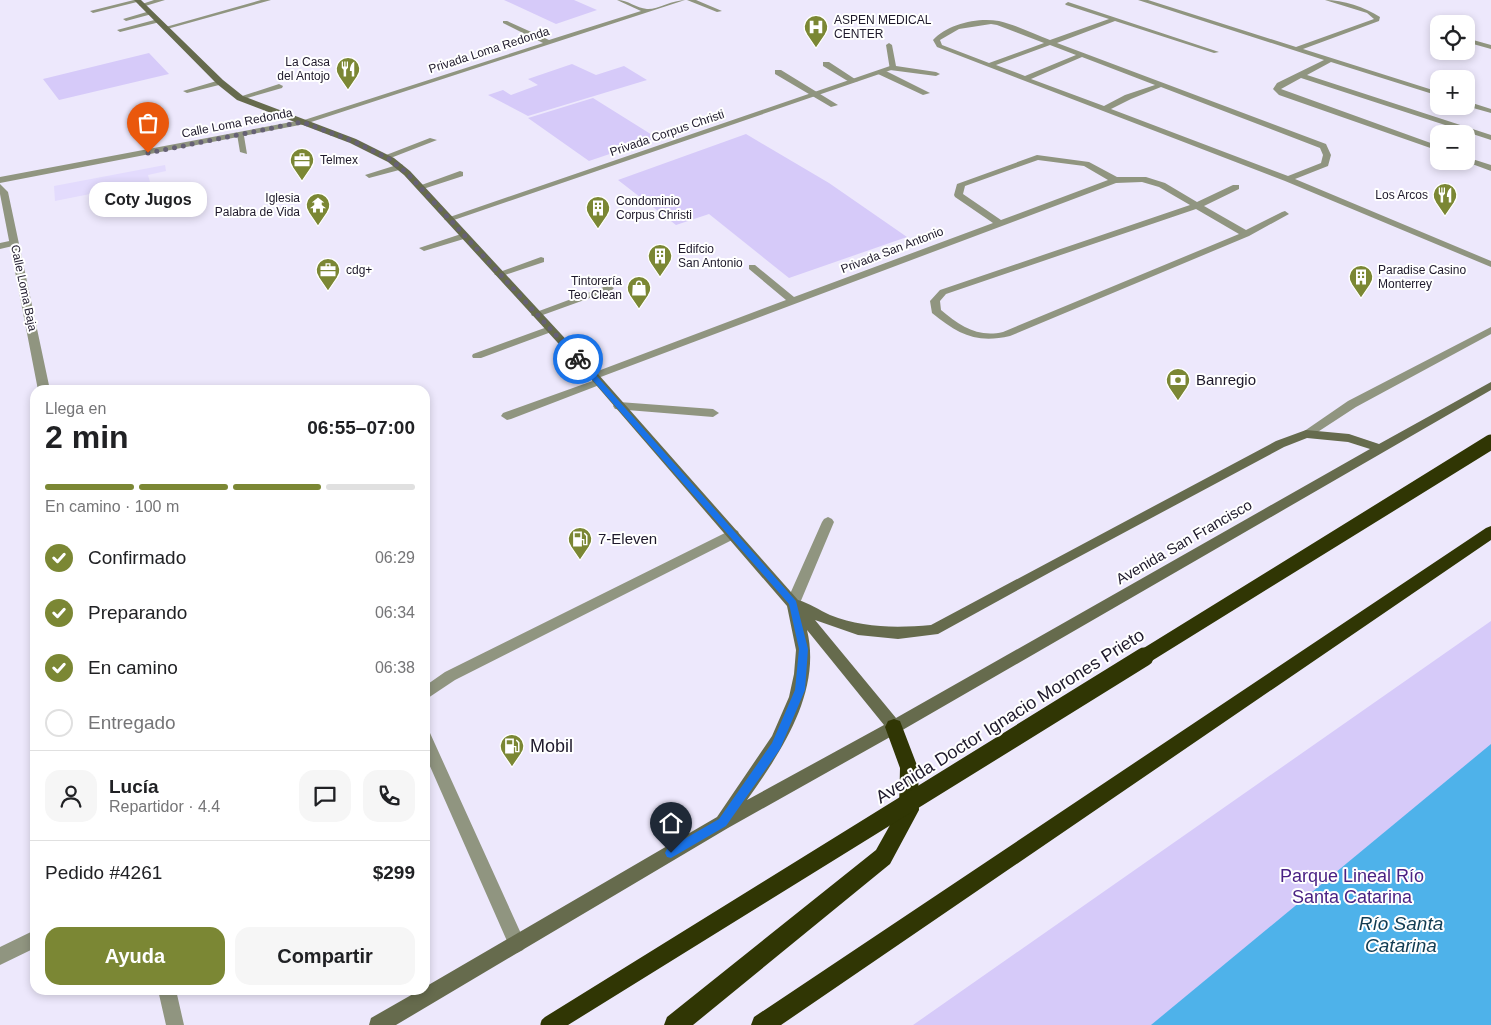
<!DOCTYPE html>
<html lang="es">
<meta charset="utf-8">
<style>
:root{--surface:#fff;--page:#f6f6f6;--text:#202124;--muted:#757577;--line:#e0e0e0;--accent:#7b8734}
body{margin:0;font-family:Helvetica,sans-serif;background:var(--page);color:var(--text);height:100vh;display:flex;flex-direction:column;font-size:19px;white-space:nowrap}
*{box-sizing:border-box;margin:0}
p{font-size:16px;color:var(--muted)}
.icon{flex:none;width:28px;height:28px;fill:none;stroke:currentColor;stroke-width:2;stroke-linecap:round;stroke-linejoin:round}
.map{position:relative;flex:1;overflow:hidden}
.side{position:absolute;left:30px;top:385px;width:400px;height:610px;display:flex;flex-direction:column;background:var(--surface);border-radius:15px;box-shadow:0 2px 8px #0003}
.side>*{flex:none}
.fabs{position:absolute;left:1430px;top:15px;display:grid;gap:10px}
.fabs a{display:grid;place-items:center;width:45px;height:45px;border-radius:10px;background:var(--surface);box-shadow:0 2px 8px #0003;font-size:25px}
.pin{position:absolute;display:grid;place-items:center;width:42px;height:42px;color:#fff;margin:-51px -21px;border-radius:50% 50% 50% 0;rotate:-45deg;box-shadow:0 0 5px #0007}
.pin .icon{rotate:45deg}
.courier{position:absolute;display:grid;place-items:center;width:50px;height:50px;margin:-25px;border:4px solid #1a73e8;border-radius:50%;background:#fff;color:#222;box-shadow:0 1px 6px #0007}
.bubble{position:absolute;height:35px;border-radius:15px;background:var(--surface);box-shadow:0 2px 8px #0003;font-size:16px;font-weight:600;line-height:35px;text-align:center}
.overview em{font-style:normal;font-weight:600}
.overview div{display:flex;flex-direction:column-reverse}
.overview{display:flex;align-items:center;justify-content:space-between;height:85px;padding:0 15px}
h1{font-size:32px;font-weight:600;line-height:38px}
.bar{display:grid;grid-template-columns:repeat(4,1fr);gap:8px 5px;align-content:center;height:60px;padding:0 15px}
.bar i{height:6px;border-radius:4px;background:var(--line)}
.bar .on{background:var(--accent)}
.bar p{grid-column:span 4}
.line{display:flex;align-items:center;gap:12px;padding:0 15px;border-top:1px solid var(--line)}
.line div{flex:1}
.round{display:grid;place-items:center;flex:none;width:52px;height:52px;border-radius:15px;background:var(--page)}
ol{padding:0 15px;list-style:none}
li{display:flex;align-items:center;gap:15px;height:55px}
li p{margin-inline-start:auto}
li .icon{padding:5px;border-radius:50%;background:var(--accent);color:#fff;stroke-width:4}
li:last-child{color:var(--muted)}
li i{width:28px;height:28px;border:2px solid var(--line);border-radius:50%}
.button{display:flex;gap:10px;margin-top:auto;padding:10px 15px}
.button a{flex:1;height:58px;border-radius:15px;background:var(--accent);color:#fff;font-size:20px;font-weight:600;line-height:58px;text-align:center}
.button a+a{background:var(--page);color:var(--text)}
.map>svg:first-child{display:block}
</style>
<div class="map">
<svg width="1491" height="1025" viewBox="0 0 1491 1025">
<rect width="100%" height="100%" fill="#ede8fc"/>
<path fill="#e3dbfd" d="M 165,165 L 166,171 L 148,175 L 150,182 L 55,201 L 54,186 Z"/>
<path fill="#d6caf9" d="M 504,0 L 574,0 L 597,10 L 556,24 Z
M 149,53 L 169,74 L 59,100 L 43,79 Z
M 572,64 L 596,75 L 624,66 L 647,80 L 528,116 L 488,95 L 503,90 L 511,95 L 538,85 L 528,79 Z
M 593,98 L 657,138 L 589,161 L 528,118 Z
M 746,134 L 829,183 L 907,237 L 789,278 L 709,214 L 676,225 L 618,180 Z
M 1491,621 L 1491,1025 L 913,1025 Z"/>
<path fill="#4eb2ea" d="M 1491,744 L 1491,1025 L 1151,1025 Z"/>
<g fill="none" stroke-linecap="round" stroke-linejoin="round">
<path fill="#909580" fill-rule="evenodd" d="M 134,0 L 141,1 L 93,13 L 90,11 Z
M 154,0 L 165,0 L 142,7 L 139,5 Z
M 617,0 C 628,0 636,8 647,9 C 656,10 673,0 685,0 L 305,124 L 298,122 L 543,43 L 503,23 L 503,21 L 507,21 L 549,40 L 641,11 Z
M 687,0 L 696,0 L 722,11 L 717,12 Z
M 1138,0 L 1148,0 L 1296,47 L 1374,19 L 1367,13 L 1325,0 C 1343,0 1365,7 1380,17 L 1379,21 L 1303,49 L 1439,92 L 1439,96 L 1331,62 L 1307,75 L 1491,135 L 1491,140 L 1301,78 L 1281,89 L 1439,146 L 1439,151 L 1279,95 L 1273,89 L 1277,83 L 1324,60 Z
M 1068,2 L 1219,52 L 1214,53 L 1115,21 L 1057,43 L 1326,144 L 1331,155 L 1328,166 L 1295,179 L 1491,261 L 1491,267 L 1285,181 L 937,47 L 933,40 C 947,24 978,17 999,21 C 1016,25 1034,34 1050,40 L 1109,19 L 1066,5 L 1065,4 ZM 991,24 L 997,25 L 1044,43 L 989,63 L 942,45 L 940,40 L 959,29 ZM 1050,45 L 1076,55 L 1025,76 L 996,65 ZM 1082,57 L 1155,85 L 1125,95 L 1104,106 L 1031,79 ZM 1161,87 L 1320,148 L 1323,155 L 1321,163 L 1288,176 L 1111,109 L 1131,99 Z
M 150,11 L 152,12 L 152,14 L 126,21 L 123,19 Z
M 158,19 L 161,21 L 160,22 L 120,32 L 117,30 Z
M 1466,38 L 1491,45 L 1491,49 L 1466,42 Z
M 889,43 L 892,45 L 896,66 L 936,72 L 940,74 L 936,76 L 890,70 L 886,45 Z
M 823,62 L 829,62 L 858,81 L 851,83 L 823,66 Z
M 775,70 L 781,70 L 838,105 L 831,107 L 775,74 Z
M 878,70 L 884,70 L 930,93 L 923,95 L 878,74 Z
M 220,80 L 223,80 L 223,84 L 187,93 L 183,91 Z
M 279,84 L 283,86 L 282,88 L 240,100 L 236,98 Z
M 1466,101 L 1491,109 L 1491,113 L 1466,106 Z
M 237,134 L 244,136 L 247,154 L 240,152 Z
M 430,138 L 437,140 L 388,159 L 381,157 Z
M 1037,155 L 1089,162 L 1117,177 L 1146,177 L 1165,183 L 1197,202 L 1233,185 L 1239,185 L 1239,189 L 1204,206 L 1246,230 L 1282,212 L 1285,211 L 1289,214 L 1249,236 L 1010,336 C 976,344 958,334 932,313 L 930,301 L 940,290 L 1190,205 L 1159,187 L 1142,182 L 1116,183 L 598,378 L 594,379 L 589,376 L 590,374 L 786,300 L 749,269 L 749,265 L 755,265 L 794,297 L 993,223 L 955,197 L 954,195 L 957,184 ZM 1038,160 L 1084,166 L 1108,180 L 1001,220 L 963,194 L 965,186 ZM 1196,209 L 1239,234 L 1003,332 C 978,338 960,326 941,310 L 940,301 L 946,294 Z
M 1466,157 L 1491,165 L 1491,171 L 1464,161 L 1466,161 Z
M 400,164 L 403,165 L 403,169 L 369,178 L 365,175 Z
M 460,171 L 463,172 L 463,176 L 420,190 L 416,187 Z
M 464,233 L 467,234 L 467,238 L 424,251 L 419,248 Z
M 14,240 L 17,241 L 17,245 L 0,249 L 0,243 Z
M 541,257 L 544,258 L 544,262 L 499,277 L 494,274 Z
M 609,285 L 614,288 L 612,290 L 540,316 L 532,316 L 531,314 Z
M 550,326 L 555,329 L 554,331 L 481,358 L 473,358 L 472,356 L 473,354 Z
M 1491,327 L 1491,334 L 1356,407 L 1310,437 L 1306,438 L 1300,434 L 1348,401 Z
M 598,379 L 602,380 L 603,382 L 602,384 L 511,419 L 507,420 L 501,416 L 503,413 Z
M 619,402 L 713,409 L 719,413 L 713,417 L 615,409 L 613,406 L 615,403 Z
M 828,517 L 832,519 L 834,522 L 800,603 L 798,607 L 793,608 L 788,607 L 786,603 L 822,522 L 824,519 Z
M 733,529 L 738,531 L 739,534 L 738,537 L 455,680 L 425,700 L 425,686 L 445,672 Z
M 425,731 L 430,733 L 523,938 L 526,944 L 523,950 L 517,953 L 511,950 L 425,755 Z
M 35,930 L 35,948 L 0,965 L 0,947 Z"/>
<path fill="#909580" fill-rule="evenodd" d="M 261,0 L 271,0 L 167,29 L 162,28 Z
M 890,66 L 897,68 L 451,221 L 448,222 L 444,219 Z
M 302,120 L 305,120 L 305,124 L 0,183 L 0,177 Z
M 0,184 L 8,192 L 50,390 L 38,390 L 0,194 Z
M 158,990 L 176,990 L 184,1025 L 166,1025 Z"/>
<path fill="#666b4d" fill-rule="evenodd" d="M 134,0 L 141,0 L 223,80 L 243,96 L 356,139 L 394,158 L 410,171 L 598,374 L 798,600 C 809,603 819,610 830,615 C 862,628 897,628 931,625 L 1276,441 L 1306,430 L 1349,434 L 1379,444 L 1491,382 L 1491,390 L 899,732 L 728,828 L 396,1025 L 369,1025 L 371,1018 L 420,990 L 425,990 L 425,987 L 717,817 L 772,736 L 789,697 L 794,674 L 796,650 L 787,606 L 590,378 L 404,175 L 388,162 L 350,143 L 237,100 L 217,84 ZM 1307,438 L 1348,442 L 1370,449 L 896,718 L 815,620 L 858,635 L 898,639 L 938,634 L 1058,568 L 1284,447 ZM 807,630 L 884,725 L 747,800 C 781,752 822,692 807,630 Z"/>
<path fill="#303604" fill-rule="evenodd" d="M 1491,526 L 1491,540 L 781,1025 L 751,1025 L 754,1017 L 1486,528 Z
M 894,719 L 900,721 L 918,768 L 919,810 L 890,864 L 693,1025 L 664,1025 L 667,1017 L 876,850 L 899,809 L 900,768 L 885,727 L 888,721 Z"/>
<path stroke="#303604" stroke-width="15" d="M 1142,658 L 1491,442"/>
<path stroke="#303604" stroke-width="19" d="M 550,1025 L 1144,657"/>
</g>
<path fill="#1a73e8" d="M 575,357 L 580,357 L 796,601 L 808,649 L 805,690 L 780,749 L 726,826 L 671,858 L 667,857 L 665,853 L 667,849 L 719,819 L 772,743 L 795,690 L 799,649 L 789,604 L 575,360 Z"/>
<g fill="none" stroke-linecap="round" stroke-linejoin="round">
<path stroke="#666174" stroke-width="5" stroke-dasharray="0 9" d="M 148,153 L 302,122 L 353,141 L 391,160 L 407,173 L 578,359"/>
</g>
<defs>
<g id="hospital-pin" transform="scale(1.25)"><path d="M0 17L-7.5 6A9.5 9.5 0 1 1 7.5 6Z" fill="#7b8734" stroke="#fff"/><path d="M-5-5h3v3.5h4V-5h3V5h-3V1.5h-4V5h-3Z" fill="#fff"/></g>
<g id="restaurant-pin" transform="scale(1.25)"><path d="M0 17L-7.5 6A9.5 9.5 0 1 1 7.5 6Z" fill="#7b8734" stroke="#fff"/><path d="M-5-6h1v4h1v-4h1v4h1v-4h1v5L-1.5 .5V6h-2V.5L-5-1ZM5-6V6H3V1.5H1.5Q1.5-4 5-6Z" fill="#fff"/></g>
<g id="office-pin" transform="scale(1.25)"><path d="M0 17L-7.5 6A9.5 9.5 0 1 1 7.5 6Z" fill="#7b8734" stroke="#fff"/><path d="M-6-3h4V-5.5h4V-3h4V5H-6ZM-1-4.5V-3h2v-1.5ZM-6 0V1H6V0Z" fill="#fff"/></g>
<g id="temple-pin" transform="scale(1.25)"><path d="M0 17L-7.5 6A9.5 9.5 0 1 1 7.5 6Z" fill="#7b8734" stroke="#fff"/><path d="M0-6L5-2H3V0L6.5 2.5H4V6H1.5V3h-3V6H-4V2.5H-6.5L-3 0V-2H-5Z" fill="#fff"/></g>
<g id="building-pin" transform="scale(1.25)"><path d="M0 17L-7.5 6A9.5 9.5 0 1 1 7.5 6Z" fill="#7b8734" stroke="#fff"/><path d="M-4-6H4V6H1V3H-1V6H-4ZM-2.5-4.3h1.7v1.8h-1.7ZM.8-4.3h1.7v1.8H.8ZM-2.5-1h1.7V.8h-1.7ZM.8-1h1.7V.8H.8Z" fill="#fff"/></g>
<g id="shop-pin" transform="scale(1.25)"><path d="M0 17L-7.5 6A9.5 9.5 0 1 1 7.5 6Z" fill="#7b8734" stroke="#fff"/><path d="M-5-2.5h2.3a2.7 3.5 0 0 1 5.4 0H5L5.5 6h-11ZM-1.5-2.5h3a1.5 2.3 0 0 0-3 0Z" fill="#fff"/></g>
<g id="bank-pin" transform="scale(1.25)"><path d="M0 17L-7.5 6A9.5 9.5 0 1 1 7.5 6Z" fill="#7b8734" stroke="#fff"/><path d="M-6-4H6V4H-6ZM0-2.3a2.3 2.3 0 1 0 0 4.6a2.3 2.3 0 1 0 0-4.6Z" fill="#fff"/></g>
<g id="fuel-pin" transform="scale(1.25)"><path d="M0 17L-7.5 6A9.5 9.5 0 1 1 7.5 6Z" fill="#7b8734" stroke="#fff"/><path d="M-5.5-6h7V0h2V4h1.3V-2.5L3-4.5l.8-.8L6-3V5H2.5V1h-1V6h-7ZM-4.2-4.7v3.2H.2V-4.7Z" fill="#fff"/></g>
</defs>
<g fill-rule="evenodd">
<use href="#hospital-pin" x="816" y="27"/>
<use href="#restaurant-pin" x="348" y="69"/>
<use href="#office-pin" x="302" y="160"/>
<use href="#restaurant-pin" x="1445" y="195"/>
<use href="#temple-pin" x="318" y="205"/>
<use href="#building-pin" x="598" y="208"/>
<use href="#building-pin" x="660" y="256"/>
<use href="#office-pin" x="328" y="270"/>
<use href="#building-pin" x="1361" y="277"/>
<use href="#shop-pin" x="639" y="288"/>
<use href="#bank-pin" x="1178" y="380"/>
<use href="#fuel-pin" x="580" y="539"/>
<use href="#fuel-pin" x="512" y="746"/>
</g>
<g text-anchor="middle" stroke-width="4" stroke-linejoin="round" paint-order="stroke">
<g font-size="12" fill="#1e192b" stroke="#fff" text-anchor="start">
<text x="834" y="24">ASPEN MEDICAL<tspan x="834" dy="14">CENTER</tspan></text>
<text x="330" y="66" text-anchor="end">La Casa<tspan x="330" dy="14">del Antojo</tspan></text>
<text x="320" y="164">Telmex</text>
<text x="1428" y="199" text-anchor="end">Los Arcos</text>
<text x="300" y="202" text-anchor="end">Iglesia<tspan x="300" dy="14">Palabra de Vida</tspan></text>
<text x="616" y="205">Condominio<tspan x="616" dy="14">Corpus Christi</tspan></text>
<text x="678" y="253">Edifcio<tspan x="678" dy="14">San Antonio</tspan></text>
<text x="346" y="274">cdg+</text>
<text x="1378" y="274">Paradise Casino<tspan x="1378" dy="14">Monterrey</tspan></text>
<text x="622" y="285" text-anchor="end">Tintorería<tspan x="622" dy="14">Teo Clean</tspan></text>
</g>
<g font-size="12" fill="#1e192b" stroke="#fff">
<text transform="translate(489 50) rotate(-18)" y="4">Privada Loma Redonda</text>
<text transform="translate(237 123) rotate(-11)" y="4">Calle Loma Redonda</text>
<text transform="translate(667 133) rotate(-19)" y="4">Privada Corpus Christi</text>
<text transform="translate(892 250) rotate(-21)" y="4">Privada San Antonio</text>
<text transform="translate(24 288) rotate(78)" y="4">Calle Loma Baja</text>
</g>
<g font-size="15" fill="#1e192b" stroke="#fff" text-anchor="start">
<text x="1196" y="385">Banregio</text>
<text x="598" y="544">7-Eleven</text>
</g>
<g font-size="15" fill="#1e192b" stroke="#fff">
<text transform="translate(1184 542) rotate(-30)" y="5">Avenida San Francisco</text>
</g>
<g font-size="18" fill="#1e192b" stroke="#fff">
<text transform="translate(1010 716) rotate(-32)" y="6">Avenida Doctor Ignacio Morones Prieto</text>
</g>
<g font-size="18" fill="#1e192b" stroke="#fff" text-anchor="start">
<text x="530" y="752">Mobil</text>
</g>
<g font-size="18" fill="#4a2284" stroke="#fff">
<text x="1352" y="882">Parque Lineal Río<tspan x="1352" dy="21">Santa Catarina</tspan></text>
</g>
<g font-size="19" font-style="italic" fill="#113c53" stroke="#fff">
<text x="1401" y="930">Río Santa<tspan x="1401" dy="22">Catarina</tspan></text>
</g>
</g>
</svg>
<div class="fabs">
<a><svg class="icon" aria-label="locate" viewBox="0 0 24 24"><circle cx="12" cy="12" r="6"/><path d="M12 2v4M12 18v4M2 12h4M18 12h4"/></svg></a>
<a>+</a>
<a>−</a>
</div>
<div class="pin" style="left:148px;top:153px;background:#ea580c"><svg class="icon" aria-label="bag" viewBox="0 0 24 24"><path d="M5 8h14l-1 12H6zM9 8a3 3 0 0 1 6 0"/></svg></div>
<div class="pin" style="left:671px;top:853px;background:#1f2937"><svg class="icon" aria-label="home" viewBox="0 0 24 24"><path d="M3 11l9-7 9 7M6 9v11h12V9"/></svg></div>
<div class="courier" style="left:578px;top:359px"><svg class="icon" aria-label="bike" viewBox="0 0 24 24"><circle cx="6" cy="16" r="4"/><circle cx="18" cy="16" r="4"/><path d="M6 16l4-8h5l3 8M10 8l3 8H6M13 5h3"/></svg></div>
<div class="bubble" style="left:89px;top:182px;width:118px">Coty Jugos</div>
<section class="side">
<div class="overview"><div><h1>2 min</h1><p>Llega en</p></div><em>06:55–07:00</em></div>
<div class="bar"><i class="on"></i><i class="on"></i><i class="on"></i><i></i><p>En camino · 100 m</p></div>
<ol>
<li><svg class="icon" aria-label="check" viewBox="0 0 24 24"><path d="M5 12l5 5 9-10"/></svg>Confirmado<p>06:29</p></li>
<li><svg class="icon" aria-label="check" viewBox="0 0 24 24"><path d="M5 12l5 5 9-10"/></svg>Preparando<p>06:34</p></li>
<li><svg class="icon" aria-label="check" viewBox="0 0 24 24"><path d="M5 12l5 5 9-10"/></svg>En camino<p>06:38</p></li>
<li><i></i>Entregado</li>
</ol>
<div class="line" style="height:90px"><a class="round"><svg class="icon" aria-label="person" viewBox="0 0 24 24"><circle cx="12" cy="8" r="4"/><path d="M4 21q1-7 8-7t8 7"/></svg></a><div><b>Lucía</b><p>Repartidor · 4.4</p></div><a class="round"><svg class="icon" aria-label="chat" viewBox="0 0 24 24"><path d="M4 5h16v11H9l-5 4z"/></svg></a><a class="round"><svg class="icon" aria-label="phone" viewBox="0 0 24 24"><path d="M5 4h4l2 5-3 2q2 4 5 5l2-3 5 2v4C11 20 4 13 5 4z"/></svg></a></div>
<div class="line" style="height:65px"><div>Pedido #4261</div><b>$299</b></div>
<div class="button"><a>Ayuda</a><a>Compartir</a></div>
</section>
</div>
